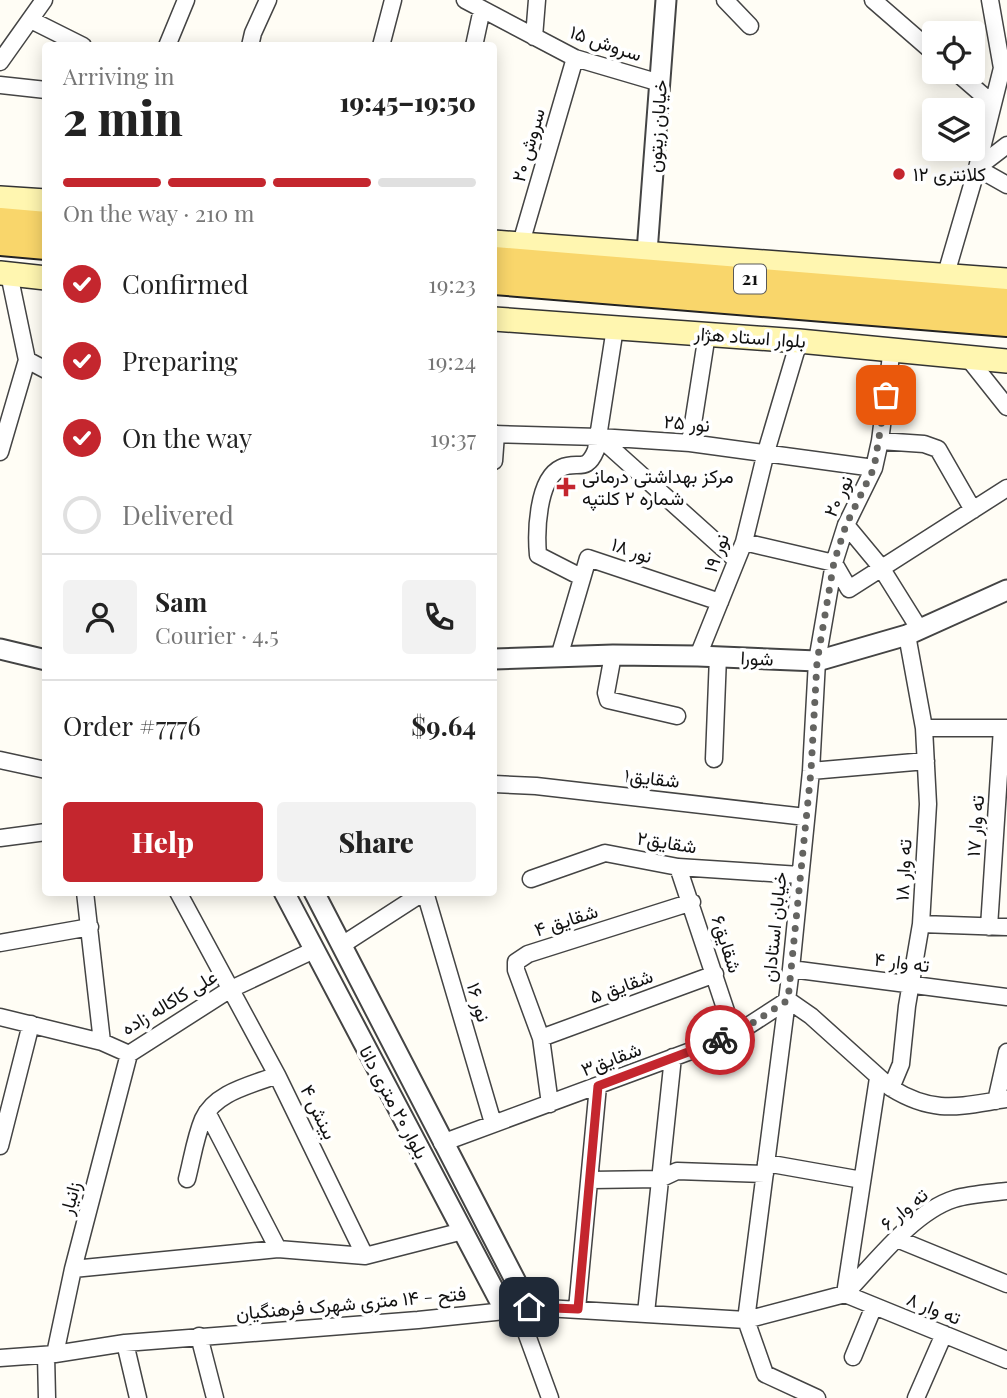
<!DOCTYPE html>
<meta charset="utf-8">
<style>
:root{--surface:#fff;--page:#f2f2f2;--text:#222;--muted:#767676;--line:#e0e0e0;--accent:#c4262e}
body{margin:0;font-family:"Playfair Display",Vazirmatn,serif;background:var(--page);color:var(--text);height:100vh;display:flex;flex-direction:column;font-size:26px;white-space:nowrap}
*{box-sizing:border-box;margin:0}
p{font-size:23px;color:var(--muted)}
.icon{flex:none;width:38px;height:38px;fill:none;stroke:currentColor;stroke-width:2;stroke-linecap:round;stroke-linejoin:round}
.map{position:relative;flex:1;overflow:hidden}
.side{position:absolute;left:42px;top:42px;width:455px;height:854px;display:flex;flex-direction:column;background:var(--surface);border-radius:7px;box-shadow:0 4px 18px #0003}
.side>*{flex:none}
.buttons{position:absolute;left:922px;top:21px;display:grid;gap:14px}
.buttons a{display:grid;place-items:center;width:63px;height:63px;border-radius:7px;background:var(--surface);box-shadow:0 4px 18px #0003;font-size:35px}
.pin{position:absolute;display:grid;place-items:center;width:60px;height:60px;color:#fff;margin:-30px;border-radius:14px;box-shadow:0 4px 10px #0006}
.courier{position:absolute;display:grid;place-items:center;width:70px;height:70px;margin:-35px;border:5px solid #c4262e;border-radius:50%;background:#fff;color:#222;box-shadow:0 2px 9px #0007}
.head em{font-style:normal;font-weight:800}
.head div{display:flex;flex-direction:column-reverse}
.head{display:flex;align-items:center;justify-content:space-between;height:119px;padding:0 21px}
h1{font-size:46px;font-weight:800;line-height:52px}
.bar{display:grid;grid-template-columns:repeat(4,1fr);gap:10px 7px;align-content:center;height:84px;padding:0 21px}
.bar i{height:9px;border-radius:5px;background:var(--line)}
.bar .current{background:var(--accent)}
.bar p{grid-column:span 4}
.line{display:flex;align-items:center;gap:18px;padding:0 21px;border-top:2px solid var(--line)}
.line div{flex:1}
.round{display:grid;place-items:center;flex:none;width:74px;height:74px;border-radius:7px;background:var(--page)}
ol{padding:0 21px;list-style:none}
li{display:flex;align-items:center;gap:21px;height:77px}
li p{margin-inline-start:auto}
li .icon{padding:7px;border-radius:50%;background:var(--accent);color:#fff;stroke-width:4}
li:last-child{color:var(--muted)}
li i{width:38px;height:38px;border:4px solid var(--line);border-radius:50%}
.primary-button{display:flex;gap:14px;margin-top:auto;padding:14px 21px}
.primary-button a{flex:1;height:80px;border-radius:7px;background:var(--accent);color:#fff;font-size:28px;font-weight:800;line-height:80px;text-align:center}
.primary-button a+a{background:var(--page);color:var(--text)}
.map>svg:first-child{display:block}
</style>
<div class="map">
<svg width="1007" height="1398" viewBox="0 0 1007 1398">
<rect width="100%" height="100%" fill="#fffdf5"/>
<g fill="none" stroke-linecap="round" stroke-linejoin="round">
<g stroke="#444" stroke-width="19">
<path id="minor" d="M 465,0 L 575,58 L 660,83
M 725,0 L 750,26
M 873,0 L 934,53
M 31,20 L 83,46
M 534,37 L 537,0
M 167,46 L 186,0
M 250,46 L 253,33 L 268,0
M 381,46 L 393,0
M 474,46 L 482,9
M 0,62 L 44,0
M 956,72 L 993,104
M 0,85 L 46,90
M 1007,145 L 977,168 L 1007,185
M 521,243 L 575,58
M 9,274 L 27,360 L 46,370
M 946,274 L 977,168 L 1002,68 L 990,0
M 968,358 L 1007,407
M 494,434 L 599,437 L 690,443 L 874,468
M 599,437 L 736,560
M 880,441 L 924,444 L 938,449 L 973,510
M 690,443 L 707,334
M 0,452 L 27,360
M 494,461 L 496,434
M 846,525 L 880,566 L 920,630
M 744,542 L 834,563 L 849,589 L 1007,488
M 581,577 L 538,555 C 536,533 537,479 561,468 C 578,460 586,474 596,450 L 615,328
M 613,655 L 606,693 L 608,700 L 677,716
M 698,656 L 744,542 L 766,452 L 799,341
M 559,657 L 588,558 L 720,602
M 924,728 L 1007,728
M 714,759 L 718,656
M 0,760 L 46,770
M 811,771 L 926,761
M 494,784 L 536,786 L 806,817
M 0,838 L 46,832
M 678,867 L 734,1035
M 531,879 L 605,853 L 678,867 L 800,875
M 85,892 L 102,1042
M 178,892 L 277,1075 L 365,1256
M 425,892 L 493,1123
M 921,924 L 1007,927
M 989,927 L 1002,728
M 0,943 L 90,927
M 342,945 L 424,892
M 791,969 L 1007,997
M 0,1017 L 102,1042 L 129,1054 L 229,990 L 314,950
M 541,1038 L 715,974
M 891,1088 C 935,1115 959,1106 1007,1099
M 996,1101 L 1007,1052
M 550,1104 L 541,1038 L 516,970 L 516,962 L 528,954 L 692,902
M 207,1112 L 278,1249
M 442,1143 L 734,1035 L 788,1000 L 811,1016 L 891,1088 L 901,1064 L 907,1006 L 921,924 L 928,804 L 924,728 L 907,635
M 0,1146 L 31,1024
M 766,1163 L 862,1180
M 187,1179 C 192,1160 195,1138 203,1119 C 215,1092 252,1085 277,1075
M 591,1180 L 660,1179 L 677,1171 L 765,1174
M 1007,1191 C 990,1193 970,1194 954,1199 C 913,1212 874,1264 845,1294 L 1007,1360
M 897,1239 L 1007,1284
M 73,1269 L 278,1249 L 365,1256 L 463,1231
M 577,1309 L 598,1086
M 519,1313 L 550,1398
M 646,1313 L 673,1057
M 199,1336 L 215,1398
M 125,1343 L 138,1398
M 55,1354 L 73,1269 L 129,1054
M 46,1355 L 47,1398
M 853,1357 L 874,1306
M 0,1358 L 55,1354 L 125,1343 L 418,1320 L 505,1311 L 519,1313 L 529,1307 L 746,1320 L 845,1294 L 878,1078
M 817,1398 L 765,1374 L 746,1320 L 791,969 L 811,771 L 817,661 L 834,563 L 846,525 L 874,468 L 880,441 L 892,348
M 916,1398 L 944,1334"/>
</g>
<g stroke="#444" stroke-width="23">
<path id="tertiary" d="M 647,252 L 666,0
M 0,649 L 46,660
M 494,659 L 613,655 L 698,656 L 817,661 L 907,635 L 1007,590
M 284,892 L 505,1311
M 314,892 L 529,1307"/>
</g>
<g stroke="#333" stroke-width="26">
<path id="secondary" d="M 0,198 L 46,201
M 494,242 L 1007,280
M 0,273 L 46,278
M 494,319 L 799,341 L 1007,361"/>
</g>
<g stroke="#222" stroke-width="28">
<path id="primary" d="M 0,220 L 46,224
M 0,243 L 46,247
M 494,259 L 1007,301
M 494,282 L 1007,324"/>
</g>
<use href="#minor" stroke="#fff" stroke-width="16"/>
<use href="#tertiary" stroke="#fff" stroke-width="19"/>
<use href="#secondary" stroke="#fff6b0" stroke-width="23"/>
<use href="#primary" stroke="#f9d66b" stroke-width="24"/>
</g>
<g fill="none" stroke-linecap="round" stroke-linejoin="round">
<path stroke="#646461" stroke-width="7" stroke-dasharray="0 12.6" d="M 720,1040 L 734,1035 L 788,1000 L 811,771 L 817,662 L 834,562 L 846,525 L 874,468 L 886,395"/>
<path stroke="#c4262e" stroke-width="9" d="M 529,1307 L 578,1309 L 598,1086 L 720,1040"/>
</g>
<g fill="#c4262e" stroke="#fff" stroke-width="2.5">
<circle cx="899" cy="174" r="7"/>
<path d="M562.5 476.5h7v7h7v7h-7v7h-7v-7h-7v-7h7z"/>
</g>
<g text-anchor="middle" stroke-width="7" stroke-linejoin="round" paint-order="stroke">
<rect fill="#fff" stroke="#585858" stroke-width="2" x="734" y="264.5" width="32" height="29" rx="5"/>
<g font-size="18" font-weight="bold" fill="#111">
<text x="750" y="285">21</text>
</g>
<g font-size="19" fill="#111" stroke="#fff">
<text transform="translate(606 43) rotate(19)" y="7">سروش ۱۵</text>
<text transform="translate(657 126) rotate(-86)" y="7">خیابان زیتون</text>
<text transform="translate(528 145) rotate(-74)" y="7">سروش ۲۰</text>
<text transform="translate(750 337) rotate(4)" y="7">بلوار استاد هژار</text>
<text transform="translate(687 423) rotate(5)" y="7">نور ۲۵</text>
<text transform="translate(838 496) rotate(-65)" y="7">نور ۲۰</text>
<text transform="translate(632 550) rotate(19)" y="7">نور ۱۸</text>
<text transform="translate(716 553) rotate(-70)" y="7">نور ۱۹</text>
<text transform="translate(757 658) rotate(3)" y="7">شورا</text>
<text transform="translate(652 778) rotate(6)" y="7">شقایق۱</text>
<text transform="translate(975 826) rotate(-86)" y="7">ته وار ۱۷</text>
<text transform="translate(667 842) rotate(9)" y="7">شقایق۲</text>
<text transform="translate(903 870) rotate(-87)" y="7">ته وار ۱۸</text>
<text transform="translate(566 920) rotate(-18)" y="7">شقایق ۴</text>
<text transform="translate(774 927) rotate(-84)" y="7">خیابان استادان</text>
<text transform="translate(727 944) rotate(72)" y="7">شقایق۶</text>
<text transform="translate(902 962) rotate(7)" y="7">ته وار ۴</text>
<text transform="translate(621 986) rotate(-20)" y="7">شقایق ۵</text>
<text transform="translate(169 1002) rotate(-31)" y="7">علی کاکاله زاده</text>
<text transform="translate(479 1002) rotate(73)" y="7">نور ۱۶</text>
<text transform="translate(611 1059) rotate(-21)" y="7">شقایق۳</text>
<text transform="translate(394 1102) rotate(62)" y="7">بلوار ۲۰ متری دانا</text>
<text transform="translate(319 1112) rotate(64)" y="7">بینش ۴</text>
<text transform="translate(70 1198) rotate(-75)" y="7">زانیار</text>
<text transform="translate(904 1209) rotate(-39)" y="7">ته وار ۶</text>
<text transform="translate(351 1303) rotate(-5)" y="7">فتح - ۱۴ متری شهرک فرهنگیان</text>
<text transform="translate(934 1308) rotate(22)" y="7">ته وار ۸</text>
</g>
<g font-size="19" fill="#111" stroke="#fff" text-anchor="start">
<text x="913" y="181">کلانتری ۱۲</text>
<text x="582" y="483">مرکز بهداشتی درمانی<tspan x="582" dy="22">شماره ۲ کلتپه</tspan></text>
</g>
</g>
</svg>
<div class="buttons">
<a><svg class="icon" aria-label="locate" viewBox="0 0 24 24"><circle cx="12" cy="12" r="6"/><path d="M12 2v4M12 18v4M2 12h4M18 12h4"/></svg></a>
<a><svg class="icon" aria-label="layers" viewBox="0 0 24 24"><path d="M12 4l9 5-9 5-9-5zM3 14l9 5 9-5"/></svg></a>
</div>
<div class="pin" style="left:886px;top:395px;background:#ea580c"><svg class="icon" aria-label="bag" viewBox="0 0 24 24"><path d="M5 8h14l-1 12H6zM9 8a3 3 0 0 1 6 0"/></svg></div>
<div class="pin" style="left:529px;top:1307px;background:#1f2937"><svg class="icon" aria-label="home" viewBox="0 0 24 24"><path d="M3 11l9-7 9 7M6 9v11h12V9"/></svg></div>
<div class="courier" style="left:720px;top:1040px"><svg class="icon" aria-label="bike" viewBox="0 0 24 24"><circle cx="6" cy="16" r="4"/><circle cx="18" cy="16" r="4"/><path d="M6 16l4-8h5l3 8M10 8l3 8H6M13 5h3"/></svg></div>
<section class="side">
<div class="head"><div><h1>2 min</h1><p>Arriving in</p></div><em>19:45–19:50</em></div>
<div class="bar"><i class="current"></i><i class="current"></i><i class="current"></i><i></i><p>On the way · 210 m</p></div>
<ol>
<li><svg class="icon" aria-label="check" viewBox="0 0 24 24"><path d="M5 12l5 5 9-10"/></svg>Confirmed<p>19:23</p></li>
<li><svg class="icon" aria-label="check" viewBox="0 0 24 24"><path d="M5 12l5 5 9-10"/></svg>Preparing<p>19:24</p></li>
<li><svg class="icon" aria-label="check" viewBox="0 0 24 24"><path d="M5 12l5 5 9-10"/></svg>On the way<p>19:37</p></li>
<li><i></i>Delivered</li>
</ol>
<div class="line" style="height:126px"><a class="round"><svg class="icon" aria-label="person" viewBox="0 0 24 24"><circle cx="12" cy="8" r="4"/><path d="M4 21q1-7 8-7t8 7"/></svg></a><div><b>Sam</b><p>Courier · 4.5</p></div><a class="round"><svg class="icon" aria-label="phone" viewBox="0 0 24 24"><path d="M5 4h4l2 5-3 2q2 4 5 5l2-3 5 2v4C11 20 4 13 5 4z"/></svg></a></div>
<div class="line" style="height:91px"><div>Order #7776</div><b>$9.64</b></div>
<div class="primary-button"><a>Help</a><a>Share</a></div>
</section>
</div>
